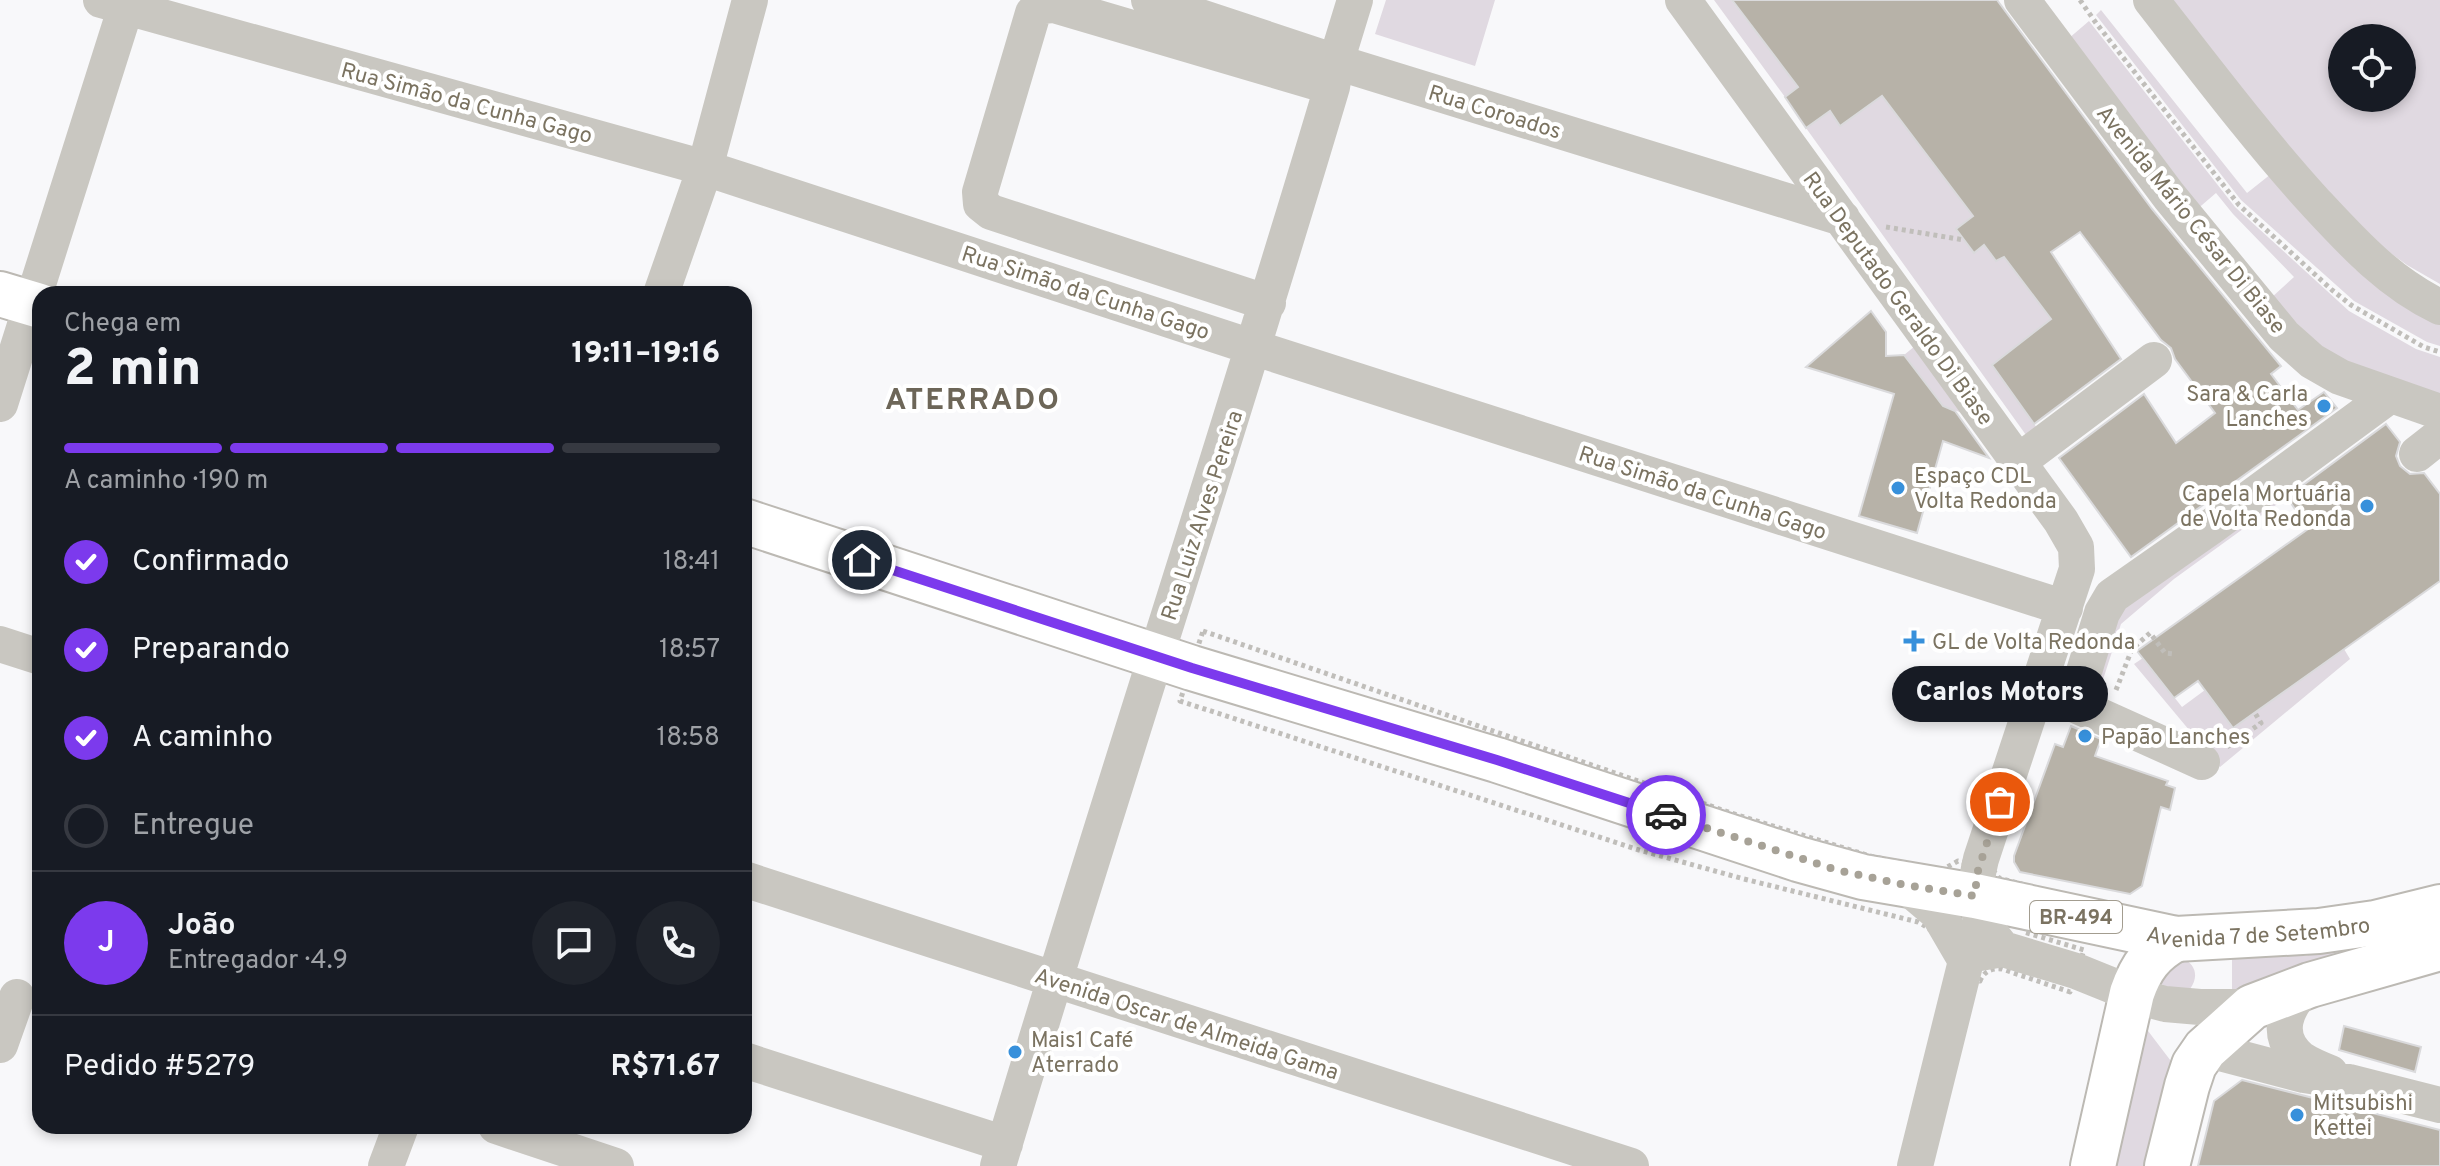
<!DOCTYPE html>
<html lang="pt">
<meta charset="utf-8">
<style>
:root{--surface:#171b24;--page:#20242c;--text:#f1f3f6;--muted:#9ea1a6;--line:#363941;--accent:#7c3aed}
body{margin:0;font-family:Overpass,sans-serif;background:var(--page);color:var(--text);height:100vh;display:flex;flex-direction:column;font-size:30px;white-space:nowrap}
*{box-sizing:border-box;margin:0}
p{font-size:26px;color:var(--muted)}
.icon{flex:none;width:44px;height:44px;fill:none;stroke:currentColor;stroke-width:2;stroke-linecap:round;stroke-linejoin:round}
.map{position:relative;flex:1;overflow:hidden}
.panel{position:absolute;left:32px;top:286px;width:720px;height:848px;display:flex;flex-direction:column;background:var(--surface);border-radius:24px;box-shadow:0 4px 12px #0003}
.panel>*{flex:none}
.fabs{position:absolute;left:2328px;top:24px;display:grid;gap:16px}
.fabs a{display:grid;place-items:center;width:88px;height:88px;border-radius:50%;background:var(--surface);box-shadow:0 4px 12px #0003;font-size:40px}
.pin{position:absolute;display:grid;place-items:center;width:68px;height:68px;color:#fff;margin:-34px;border:4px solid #fff;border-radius:50%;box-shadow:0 2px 8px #0007}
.courier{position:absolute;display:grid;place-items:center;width:80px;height:80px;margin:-40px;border:6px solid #7c3aed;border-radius:50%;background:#fff;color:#222;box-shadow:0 2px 10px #0007}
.bubble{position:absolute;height:56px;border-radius:28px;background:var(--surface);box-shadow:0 4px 12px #0003;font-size:26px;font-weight:800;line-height:56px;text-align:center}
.head em{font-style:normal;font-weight:800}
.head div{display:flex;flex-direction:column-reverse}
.head{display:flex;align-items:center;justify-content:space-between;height:136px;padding:0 32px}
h1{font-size:52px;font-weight:800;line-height:60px}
.bar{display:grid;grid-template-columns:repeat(4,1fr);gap:12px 8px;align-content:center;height:96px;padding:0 32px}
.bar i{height:10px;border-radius:6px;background:var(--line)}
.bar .selected{background:var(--accent)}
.bar p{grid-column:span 4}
.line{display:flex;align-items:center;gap:20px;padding:0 32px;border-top:2px solid var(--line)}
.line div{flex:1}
.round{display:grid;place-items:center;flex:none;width:84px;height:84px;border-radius:42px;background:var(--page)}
ol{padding:0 32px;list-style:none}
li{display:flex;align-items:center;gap:24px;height:88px}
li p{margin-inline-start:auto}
li .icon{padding:8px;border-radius:50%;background:var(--accent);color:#fff;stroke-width:4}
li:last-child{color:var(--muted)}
li i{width:44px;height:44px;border:4px solid var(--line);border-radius:50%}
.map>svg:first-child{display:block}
</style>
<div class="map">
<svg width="2440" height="1166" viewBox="0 0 2440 1166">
<rect width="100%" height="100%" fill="#f8f8fa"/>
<path fill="#e0d9e1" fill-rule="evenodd" d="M 1386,0 L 1495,0 L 1475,66 L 1375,34 Z
M 1714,0 L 1731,0 L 1798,87 L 1785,97 Z
M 2173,0 L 2440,0 L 2440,284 L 2407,265 L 2371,239 L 2291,155 ZM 2342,38 L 2402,38 L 2402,98 L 2342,98 Z
M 2101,10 L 2247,193 L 2271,174 L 2355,269 L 2367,278 L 2440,317 L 2440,346 L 2427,342 L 2354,301 L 2241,200 L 2096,15 Z
M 2089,21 L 2235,207 L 2349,311 L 2416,349 L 2440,357 L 2440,400 L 2335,361 L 2271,298 L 2294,277 L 2233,214 L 2216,193 L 2195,211 L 2068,39 Z
M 1872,82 L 1973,215 L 1956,229 L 1974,253 L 1992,240 L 1996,261 L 2004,257 L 2051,319 L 1992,365 L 2037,428 L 2026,435 L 1806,128 L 1830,111 L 1841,125 L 1857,114 Z
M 1915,346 L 1965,414 L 1943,406 L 1904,355 Z
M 2280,486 L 2287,497 L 2174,579 L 2121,624 L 2098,695 L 2088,691 L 2116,607 Z
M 2344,649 L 2350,659 L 2220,767 L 2134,664 L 2143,658 L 2182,707 L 2205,690 L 2233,728 Z
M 2427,924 L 2232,996 L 2232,956 L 2305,956 Z
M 2182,958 C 2196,964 2199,977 2190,989 L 2163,988 L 2159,971 Z
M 2142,1023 L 2180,1073 L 2157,1166 L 2098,1166 Z"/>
<path fill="#b7b2a8" stroke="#dadadc" stroke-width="2" d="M 1732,0 L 1997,0 L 2152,209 L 2281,366 L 2271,374 L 2298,410 L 2324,392 L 2337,408 L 2131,557 L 2059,458 L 2144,394 L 2176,443 L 2215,413 L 2175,359 L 2171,348 L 2161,340 L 2080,232 L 2051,252 L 2121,359 L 2034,424 L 1992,365 L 2051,319 L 2004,257 L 1996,261 L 1984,245 L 1974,253 L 1956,229 L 1973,216 L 1882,96 L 1840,126 L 1830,111 L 1806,128 L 1785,97 L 1798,87 Z
M 1871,311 L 1886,332 L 1886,356 L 1904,355 L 1943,406 L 1955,411 L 1989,458 L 1943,441 L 1917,533 L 1859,516 L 1894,394 L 1806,367 Z
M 2386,424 L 2400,442 L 2396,456 L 2400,466 L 2410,474 L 2424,473 L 2440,494 L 2440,581 L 2233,728 L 2198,681 L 2174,698 L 2137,651 L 2308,529 L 2287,497 Z
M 2071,726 L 2101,739 L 2095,756 L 2168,781 L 2166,785 L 2175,788 L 2170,810 L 2161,807 L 2142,886 L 2130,894 L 2020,872 L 2014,862 L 2014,856 L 2055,744 L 2063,747 Z
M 2344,1026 L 2421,1047 L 2415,1072 L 2339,1050 Z
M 2242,1080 L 2440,1130 L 2440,1166 L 2198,1166 L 2214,1101 Z"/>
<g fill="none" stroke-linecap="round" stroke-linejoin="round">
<g stroke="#bcb9b3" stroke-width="48">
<g id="major">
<path d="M 0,294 L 40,306"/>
<path id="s1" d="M 744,521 L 1192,668 L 1497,760 L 1798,859 L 1863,877 L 1975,896 L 2176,939 L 2319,931 L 2375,923 L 2440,907"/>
<path d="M 2093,1166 L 2132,993 C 2141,967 2152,952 2176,939"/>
<path d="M 2167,1166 L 2187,1086 L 2194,1065 L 2205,1049 L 2252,1007 L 2310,985 L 2440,948"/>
</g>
</g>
<path stroke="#c0beba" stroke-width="5" stroke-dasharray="4 4" stroke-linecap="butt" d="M 2080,0 L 2096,23 L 2239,205 L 2332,290 L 2351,305 L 2424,347 L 2440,352
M 1886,227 L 1964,240
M 1203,631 L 1731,813 L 1870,856 L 1936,870 L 1942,870 L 1958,861 L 1993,870 L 1999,878 L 2036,888 L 2024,932 L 2084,950 L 2070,992 L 2002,969 C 1992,968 1984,971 1980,981 L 1951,972 C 1949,950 1938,932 1918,922 L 1744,879 L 1639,850 L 1180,701 Z
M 2116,690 L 2132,649 L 2150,633 L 2165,653 L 2175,654
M 2227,747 L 2261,723 L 2255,713"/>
<path stroke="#c9c7c1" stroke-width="36" d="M 101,0 L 705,168 L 1255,348 L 2065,608
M 1149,0 L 1336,62 L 1842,218
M 1683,0 L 2061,521 L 2076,547 L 2077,569 L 1981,859 C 1971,900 1975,917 2003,949
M 2022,0 L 2169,196 L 2284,336 L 2312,361 L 2340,377 L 2440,412
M 2151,0 C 2204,68 2256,137 2314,201 C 2352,242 2389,283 2440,307
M 661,294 L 705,168 L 750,0
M 1268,303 L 991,212 L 981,204 L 980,192 L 1033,13 L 1041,6 L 1054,5 L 1332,87
M 0,404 L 128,0
M 2417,454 L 2440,436
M 2018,462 L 2154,360
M 0,644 L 40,657
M 2051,694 L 2202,762
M 2074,704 L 2102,613 L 2112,596 L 2212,526 L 2389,396
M 744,879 L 1631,1166
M 1905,885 L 1938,913 L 1966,961 L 1915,1166
M 1980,953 L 2003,949 L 2076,971 L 2143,998 L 2165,1004 L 2200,1007 L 2252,1007
M 2310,985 C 2286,1004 2272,1036 2301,1059 C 2310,1065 2320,1069 2330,1073
M 0,1045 L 17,997
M 2205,1049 L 2304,1075 L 2349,1082 L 2440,1105
M 744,1060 L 1005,1144
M 496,1126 L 616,1166
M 386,1166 L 401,1126
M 998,1166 C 1106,805 1225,448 1332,87 L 1336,62 L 1355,0"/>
<use href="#major" stroke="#fff" stroke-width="44"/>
</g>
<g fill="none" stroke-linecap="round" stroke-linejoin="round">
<path stroke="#a7a297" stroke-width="8" stroke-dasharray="0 14.4" d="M 1666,815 L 1837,870 L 1905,885 L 1975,896 L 1977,874 L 2000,802"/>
<path stroke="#7c3aed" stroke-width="10" d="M 862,560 L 1192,668 L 1497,760 L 1666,815"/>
</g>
<g fill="#3790db" stroke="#fff" stroke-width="3">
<circle cx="2324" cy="406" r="8"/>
<circle cx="1898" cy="488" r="8"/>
<circle cx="2367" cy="506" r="8"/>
<path d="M1910 629h8v8h8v8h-8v8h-8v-8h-8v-8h8z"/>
<circle cx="2085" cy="736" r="8"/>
<circle cx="1015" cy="1052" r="8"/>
<circle cx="2297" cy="1115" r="8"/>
</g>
<g text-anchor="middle" stroke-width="8" stroke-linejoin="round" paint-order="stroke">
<rect fill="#fff" stroke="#a39d90" stroke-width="2" x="2030" y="901" width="92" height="32" rx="6"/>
<g font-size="20" font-weight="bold" fill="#7b7361">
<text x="2076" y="924">BR-494</text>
</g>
<g font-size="22" fill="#7b7361" stroke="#fff">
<text transform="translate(467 102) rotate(15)" y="8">Rua Simão da Cunha Gago</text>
<text transform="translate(1495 111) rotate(17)" y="8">Rua Coroados</text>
<text transform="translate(2192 219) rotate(51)" y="8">Avenida Mário César Di Biase</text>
<text transform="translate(1086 292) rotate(18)" y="8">Rua Simão da Cunha Gago</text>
<text transform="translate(1899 298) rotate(54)" y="8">Rua Deputado Geraldo Di Biase</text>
<text transform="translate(1703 492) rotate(18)" y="8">Rua Simão da Cunha Gago</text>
<text transform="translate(1201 515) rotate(-72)" y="8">Rua Luiz Alves Pereira</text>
<text dy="8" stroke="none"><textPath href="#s1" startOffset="1576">Avenida 7 de Setembro</textPath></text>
<text transform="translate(1187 1023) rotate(18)" y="8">Avenida Oscar de Almeida Gama</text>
</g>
<g font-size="22" fill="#7b7361" stroke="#fff" text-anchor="start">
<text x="2308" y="401" text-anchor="end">Sara &amp; Carla<tspan x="2308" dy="25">Lanches</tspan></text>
<text x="1914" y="483">Espaço CDL<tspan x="1914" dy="25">Volta Redonda</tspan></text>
<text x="2351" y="501" text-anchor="end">Capela Mortuária<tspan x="2351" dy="25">de Volta Redonda</tspan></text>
<text x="1932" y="649">GL de Volta Redonda</text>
<text x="2101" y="744">Papão Lanches</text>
<text x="1031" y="1047">Mais1 Café<tspan x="1031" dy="25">Aterrado</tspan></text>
<text x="2313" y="1110">Mitsubishi<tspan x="2313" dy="25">Kettei</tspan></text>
</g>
<g font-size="30" font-weight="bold" letter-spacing="2" fill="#6d6658" stroke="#fff">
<text x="973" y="409">ATERRADO</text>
</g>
</g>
</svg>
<div class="fabs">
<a><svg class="icon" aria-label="locate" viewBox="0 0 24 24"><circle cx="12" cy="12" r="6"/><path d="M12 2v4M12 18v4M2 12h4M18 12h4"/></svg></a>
</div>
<div class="pin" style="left:2000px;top:802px;background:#ea580c"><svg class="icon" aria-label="bag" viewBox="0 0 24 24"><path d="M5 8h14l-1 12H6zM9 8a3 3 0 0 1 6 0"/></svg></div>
<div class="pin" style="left:862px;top:560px;background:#1f2937"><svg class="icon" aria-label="home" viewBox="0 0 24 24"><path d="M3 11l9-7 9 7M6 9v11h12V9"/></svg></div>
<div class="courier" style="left:1666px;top:815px"><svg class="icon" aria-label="car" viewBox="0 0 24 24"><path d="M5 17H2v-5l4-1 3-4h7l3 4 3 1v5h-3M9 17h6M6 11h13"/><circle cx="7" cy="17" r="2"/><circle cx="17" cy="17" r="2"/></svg></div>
<div class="bubble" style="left:1892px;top:666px;width:216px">Carlos Motors</div>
<section class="panel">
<div class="head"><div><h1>2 min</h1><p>Chega em</p></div><em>19:11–19:16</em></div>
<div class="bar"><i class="selected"></i><i class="selected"></i><i class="selected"></i><i></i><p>A caminho · 190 m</p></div>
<ol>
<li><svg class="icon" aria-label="check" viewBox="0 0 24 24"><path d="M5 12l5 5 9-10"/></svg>Confirmado<p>18:41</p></li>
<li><svg class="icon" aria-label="check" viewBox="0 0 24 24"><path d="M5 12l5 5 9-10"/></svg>Preparando<p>18:57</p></li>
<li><svg class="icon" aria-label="check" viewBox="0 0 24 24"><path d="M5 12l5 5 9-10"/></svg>A caminho<p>18:58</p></li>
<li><i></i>Entregue</li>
</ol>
<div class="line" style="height:144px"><b class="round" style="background:var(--accent);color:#fff">J</b><div><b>João</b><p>Entregador · 4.9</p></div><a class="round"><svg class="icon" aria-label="chat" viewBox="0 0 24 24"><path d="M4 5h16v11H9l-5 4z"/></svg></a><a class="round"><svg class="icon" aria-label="phone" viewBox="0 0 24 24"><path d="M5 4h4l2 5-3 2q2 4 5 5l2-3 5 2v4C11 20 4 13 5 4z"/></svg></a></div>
<div class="line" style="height:104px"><div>Pedido #5279</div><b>R$71.67</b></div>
</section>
</div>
